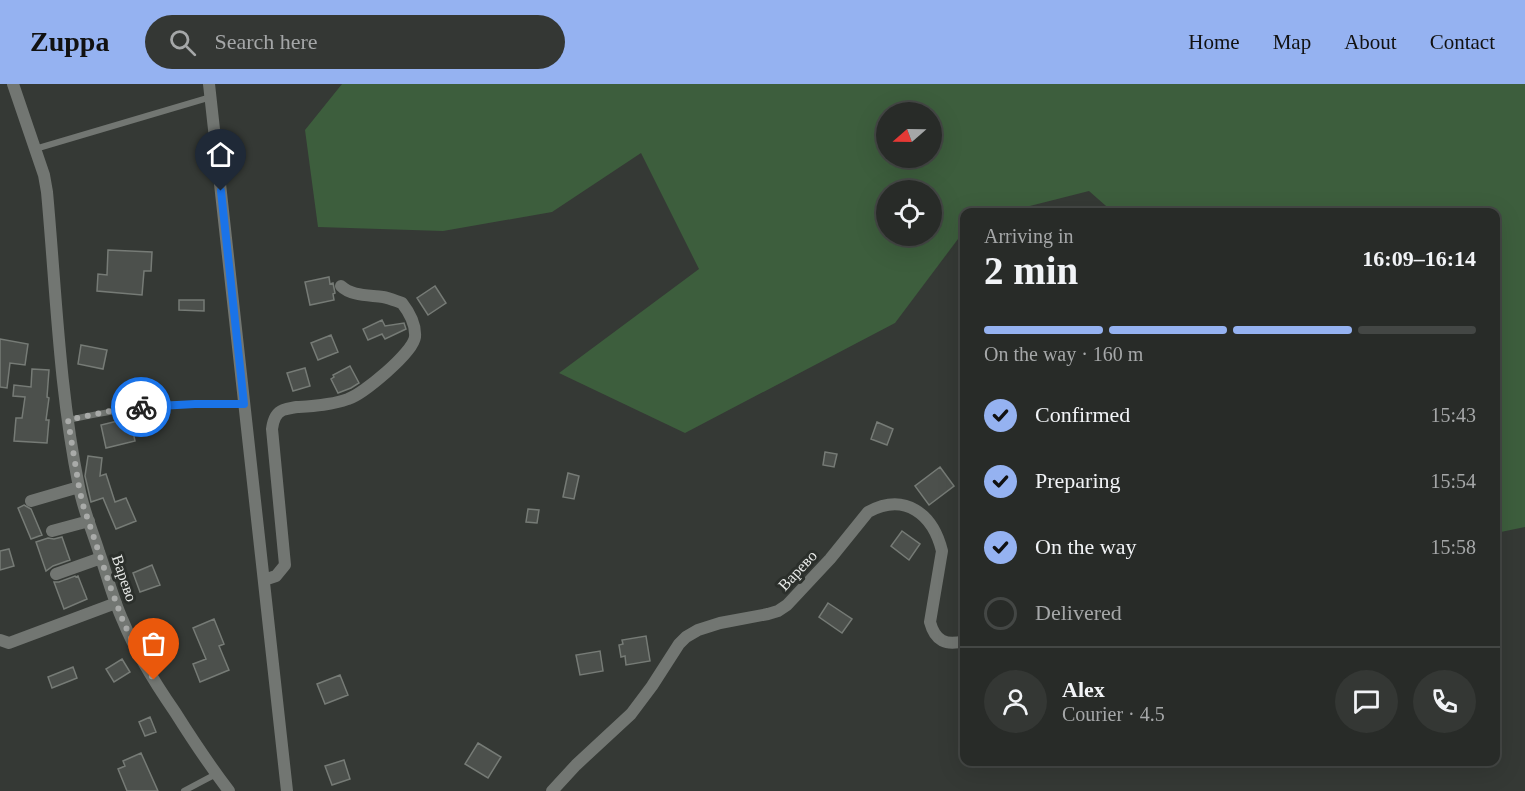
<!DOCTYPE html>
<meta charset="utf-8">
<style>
:root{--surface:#282b28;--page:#343734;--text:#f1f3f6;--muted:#a5a7a8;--line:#444745;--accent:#95b2f1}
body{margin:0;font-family:"Times New Roman",serif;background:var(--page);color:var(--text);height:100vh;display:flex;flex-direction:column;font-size:22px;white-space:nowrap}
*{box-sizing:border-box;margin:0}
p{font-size:20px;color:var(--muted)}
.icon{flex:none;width:33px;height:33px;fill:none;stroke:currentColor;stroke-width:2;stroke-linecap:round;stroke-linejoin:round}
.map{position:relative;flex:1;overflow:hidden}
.drawer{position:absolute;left:960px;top:124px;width:540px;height:558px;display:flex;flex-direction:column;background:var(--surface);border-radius:12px;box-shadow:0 6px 24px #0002,0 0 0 2px var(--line)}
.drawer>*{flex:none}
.needle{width:39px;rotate:250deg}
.buttons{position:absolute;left:876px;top:18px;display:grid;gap:12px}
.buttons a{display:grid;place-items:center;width:66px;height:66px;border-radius:50%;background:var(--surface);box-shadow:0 6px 24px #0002,0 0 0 2px var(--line);font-size:30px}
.pin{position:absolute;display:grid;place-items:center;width:51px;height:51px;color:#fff;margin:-62px -26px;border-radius:50% 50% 50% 0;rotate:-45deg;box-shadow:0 0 6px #0007}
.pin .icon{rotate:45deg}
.courier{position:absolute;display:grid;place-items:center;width:60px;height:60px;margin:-30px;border:4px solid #1a73e8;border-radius:50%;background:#fff;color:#222;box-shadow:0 2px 8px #0007}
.headline em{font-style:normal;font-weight:700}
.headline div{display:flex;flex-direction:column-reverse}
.headline{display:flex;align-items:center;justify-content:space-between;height:102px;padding:0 24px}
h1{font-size:39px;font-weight:700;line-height:45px}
.bar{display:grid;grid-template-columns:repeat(4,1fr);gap:9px 6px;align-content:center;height:72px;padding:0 24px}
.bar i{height:8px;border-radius:4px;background:var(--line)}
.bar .active{background:var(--accent)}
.bar p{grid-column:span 4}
.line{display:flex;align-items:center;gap:15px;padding:0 24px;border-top:2px solid var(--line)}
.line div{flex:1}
.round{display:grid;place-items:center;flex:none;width:63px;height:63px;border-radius:32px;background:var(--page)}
ol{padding:0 24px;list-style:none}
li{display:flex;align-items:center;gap:18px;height:66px}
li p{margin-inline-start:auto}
li .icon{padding:6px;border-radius:50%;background:var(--accent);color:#111;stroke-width:4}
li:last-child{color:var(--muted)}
li i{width:33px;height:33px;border:3px solid var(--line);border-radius:50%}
header{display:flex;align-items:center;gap:36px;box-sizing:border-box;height:84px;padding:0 30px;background:var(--accent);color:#111}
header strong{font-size:28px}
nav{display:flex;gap:33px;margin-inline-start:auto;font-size:21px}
.search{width:420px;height:54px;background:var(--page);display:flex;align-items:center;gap:15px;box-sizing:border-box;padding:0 21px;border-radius:33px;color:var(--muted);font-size:22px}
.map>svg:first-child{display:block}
</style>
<header>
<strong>Zuppa</strong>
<div class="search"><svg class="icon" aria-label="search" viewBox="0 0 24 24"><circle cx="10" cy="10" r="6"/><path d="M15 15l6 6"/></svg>Search here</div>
<nav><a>Home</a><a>Map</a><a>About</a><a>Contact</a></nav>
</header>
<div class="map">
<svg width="1525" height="707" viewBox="0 0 1525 707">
<rect width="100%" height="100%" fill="#353935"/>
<path fill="#3d5e3d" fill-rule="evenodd" d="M 342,0 L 1525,0 L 1525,443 L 1496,449 L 1496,129 L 1114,129 L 1089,107 L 1002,129 L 964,129 L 964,147 L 895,239 L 685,349 L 559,289 L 699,185 L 641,69 L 552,128 L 443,147 L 318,143 L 305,46 ZM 886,28 L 932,28 L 932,74 L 886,74 ZM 886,106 L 932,106 L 932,152 L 886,152 Z"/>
<path fill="#4c504c" stroke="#767b76" stroke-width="1.5" d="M 108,166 L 152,168 L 151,187 L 144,187 L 142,211 L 97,207 L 98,190 L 107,191 Z
M 329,193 L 330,200 L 333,199 L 335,209 L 333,210 L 334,216 L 310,221 L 305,198 Z
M 435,202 L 446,219 L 428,231 L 417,214 Z
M 179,216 L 204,216 L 204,227 L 179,226 Z
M 382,236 L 385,242 L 404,239 L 406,245 L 385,255 L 382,250 L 368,256 L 363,245 Z
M 331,251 L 338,268 L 318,276 L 311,259 Z
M 0,255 L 28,260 L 25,281 L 10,279 L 7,304 L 0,303 Z
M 81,261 L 107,266 L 103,285 L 78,280 Z
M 350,282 L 359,299 L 351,304 L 338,309 L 331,295 L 334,293 L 333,291 Z
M 305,284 L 310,302 L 293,307 L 287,289 Z
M 32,285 L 49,286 L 47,313 L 49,314 L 46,336 L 49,336 L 47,359 L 14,357 L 16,334 L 22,334 L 25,313 L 13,312 L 14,301 L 31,303 Z
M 130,334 L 135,357 L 106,364 L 101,341 Z
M 877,338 L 893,345 L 887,361 L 871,355 Z
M 825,368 L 837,370 L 834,383 L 823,381 Z
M 88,372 L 102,374 L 100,392 L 106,390 L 115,418 L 126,414 L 136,437 L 116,445 L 103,414 L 91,418 L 85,392 Z
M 940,383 L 954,402 L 929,421 L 915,402 Z
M 568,389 L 579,392 L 574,415 L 563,413 Z
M 24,421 L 31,425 L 42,451 L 31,455 L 18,424 Z
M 528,425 L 539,426 L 537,439 L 526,438 Z
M 902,447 L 920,460 L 909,476 L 891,462 Z
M 62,453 L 70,476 L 53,482 L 46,487 L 36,458 L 48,454 L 54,455 Z
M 9,465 L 14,482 L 0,486 L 0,467 Z
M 152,481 L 160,501 L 140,508 L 133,489 Z
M 75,492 L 76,493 L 78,492 L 87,515 L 64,525 L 54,498 L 59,498 Z
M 828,519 L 852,535 L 842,549 L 819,533 Z
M 214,535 L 224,560 L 219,562 L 229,586 L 200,598 L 193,580 L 206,575 L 193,544 Z
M 646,552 L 650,577 L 626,581 L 625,572 L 621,573 L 619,561 L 623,560 L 622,556 Z
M 600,567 L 603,587 L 580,591 L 576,571 Z
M 122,575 L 130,588 L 114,598 L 106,585 Z
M 73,583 L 77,594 L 52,604 L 48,593 Z
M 340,591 L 348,611 L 325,620 L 317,600 Z
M 150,633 L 156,648 L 145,652 L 139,638 Z
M 478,659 L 501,673 L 488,694 L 465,680 Z
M 141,669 L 158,707 L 127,707 L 118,685 L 125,682 L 123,677 Z
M 344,676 L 350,695 L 332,701 L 325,682 Z"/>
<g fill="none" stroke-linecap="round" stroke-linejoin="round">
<path stroke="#727672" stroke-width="6" d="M 35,65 L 211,13
M 68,336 C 96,330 123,325 151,322 C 182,319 213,320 244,320
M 184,707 L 216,690"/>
<path stroke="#727672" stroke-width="12" d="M 13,0 L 44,91 L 47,108 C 56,206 59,305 79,403 C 83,425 92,446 99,468 C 107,491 113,515 123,537 C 136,569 155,599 175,628 C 192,655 210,682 229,707
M 209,0 L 287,707
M 31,417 L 79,403
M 52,447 L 89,437
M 56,490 L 101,474
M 264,496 L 276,492 L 285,481 L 272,345 C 273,337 275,329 283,326 C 288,324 292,324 297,323 C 313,322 332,321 348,315 C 363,310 413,269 415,253 C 416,241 409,228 402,219 C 396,217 389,214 383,213 C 369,211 351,212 341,202
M 0,556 L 9,559 L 116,519
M 552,707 L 576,681 L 631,630 L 652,602 L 679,560 L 686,553 L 698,546 L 720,539 L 768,530 L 778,527 L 787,521 L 830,475 L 868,428 C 905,408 933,430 942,467 L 930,538 C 935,557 946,562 964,557"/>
</g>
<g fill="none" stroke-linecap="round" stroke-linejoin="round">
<path stroke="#a9aba9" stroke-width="6" stroke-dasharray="0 10.8" d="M 141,323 L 110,327 L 68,336 L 79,403 L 83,421 L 110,502 L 123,537 L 135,563 L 154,596"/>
<path stroke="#1a73e8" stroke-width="8" d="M 141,323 L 195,320 L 244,320 L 221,107"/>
</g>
<g text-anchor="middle" stroke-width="6" stroke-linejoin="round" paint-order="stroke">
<g font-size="16" fill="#e7e9e7" stroke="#2b2f2b">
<text transform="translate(797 486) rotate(-47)" y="6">Варево</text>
<text transform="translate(125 494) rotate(71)" y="6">Варево</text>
</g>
</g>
</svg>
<div class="buttons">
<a><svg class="needle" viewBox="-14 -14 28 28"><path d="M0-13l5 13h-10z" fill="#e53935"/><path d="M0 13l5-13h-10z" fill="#a5a7a8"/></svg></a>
<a><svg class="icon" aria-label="locate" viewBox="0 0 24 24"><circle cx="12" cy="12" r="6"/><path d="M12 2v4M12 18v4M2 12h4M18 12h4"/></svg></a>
</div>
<div class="pin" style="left:154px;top:596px;background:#ea580c"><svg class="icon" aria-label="bag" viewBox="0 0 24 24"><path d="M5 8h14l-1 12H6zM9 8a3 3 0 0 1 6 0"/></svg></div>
<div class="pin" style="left:221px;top:107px;background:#1f2937"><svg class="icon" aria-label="home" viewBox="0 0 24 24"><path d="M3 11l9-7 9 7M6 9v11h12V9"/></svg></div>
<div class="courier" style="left:141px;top:323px"><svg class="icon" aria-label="bike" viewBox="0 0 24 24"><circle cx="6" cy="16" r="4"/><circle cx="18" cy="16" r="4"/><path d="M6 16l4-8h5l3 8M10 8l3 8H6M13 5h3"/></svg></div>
<section class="drawer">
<div class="headline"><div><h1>2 min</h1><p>Arriving in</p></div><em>16:09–16:14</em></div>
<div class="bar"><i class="active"></i><i class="active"></i><i class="active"></i><i></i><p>On the way · 160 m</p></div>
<ol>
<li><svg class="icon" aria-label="check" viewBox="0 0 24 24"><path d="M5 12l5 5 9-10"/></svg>Confirmed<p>15:43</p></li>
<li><svg class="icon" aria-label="check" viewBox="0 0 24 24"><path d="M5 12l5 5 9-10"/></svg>Preparing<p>15:54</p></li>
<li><svg class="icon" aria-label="check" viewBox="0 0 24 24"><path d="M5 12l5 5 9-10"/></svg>On the way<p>15:58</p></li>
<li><i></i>Delivered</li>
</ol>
<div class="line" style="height:108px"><a class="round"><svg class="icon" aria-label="person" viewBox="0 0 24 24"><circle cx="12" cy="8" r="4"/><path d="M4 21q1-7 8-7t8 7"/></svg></a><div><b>Alex</b><p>Courier · 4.5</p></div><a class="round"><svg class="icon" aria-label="chat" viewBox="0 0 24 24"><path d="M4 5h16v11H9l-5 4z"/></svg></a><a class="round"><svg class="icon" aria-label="phone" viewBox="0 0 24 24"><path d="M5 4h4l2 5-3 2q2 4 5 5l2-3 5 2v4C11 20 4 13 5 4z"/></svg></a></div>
</section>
</div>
